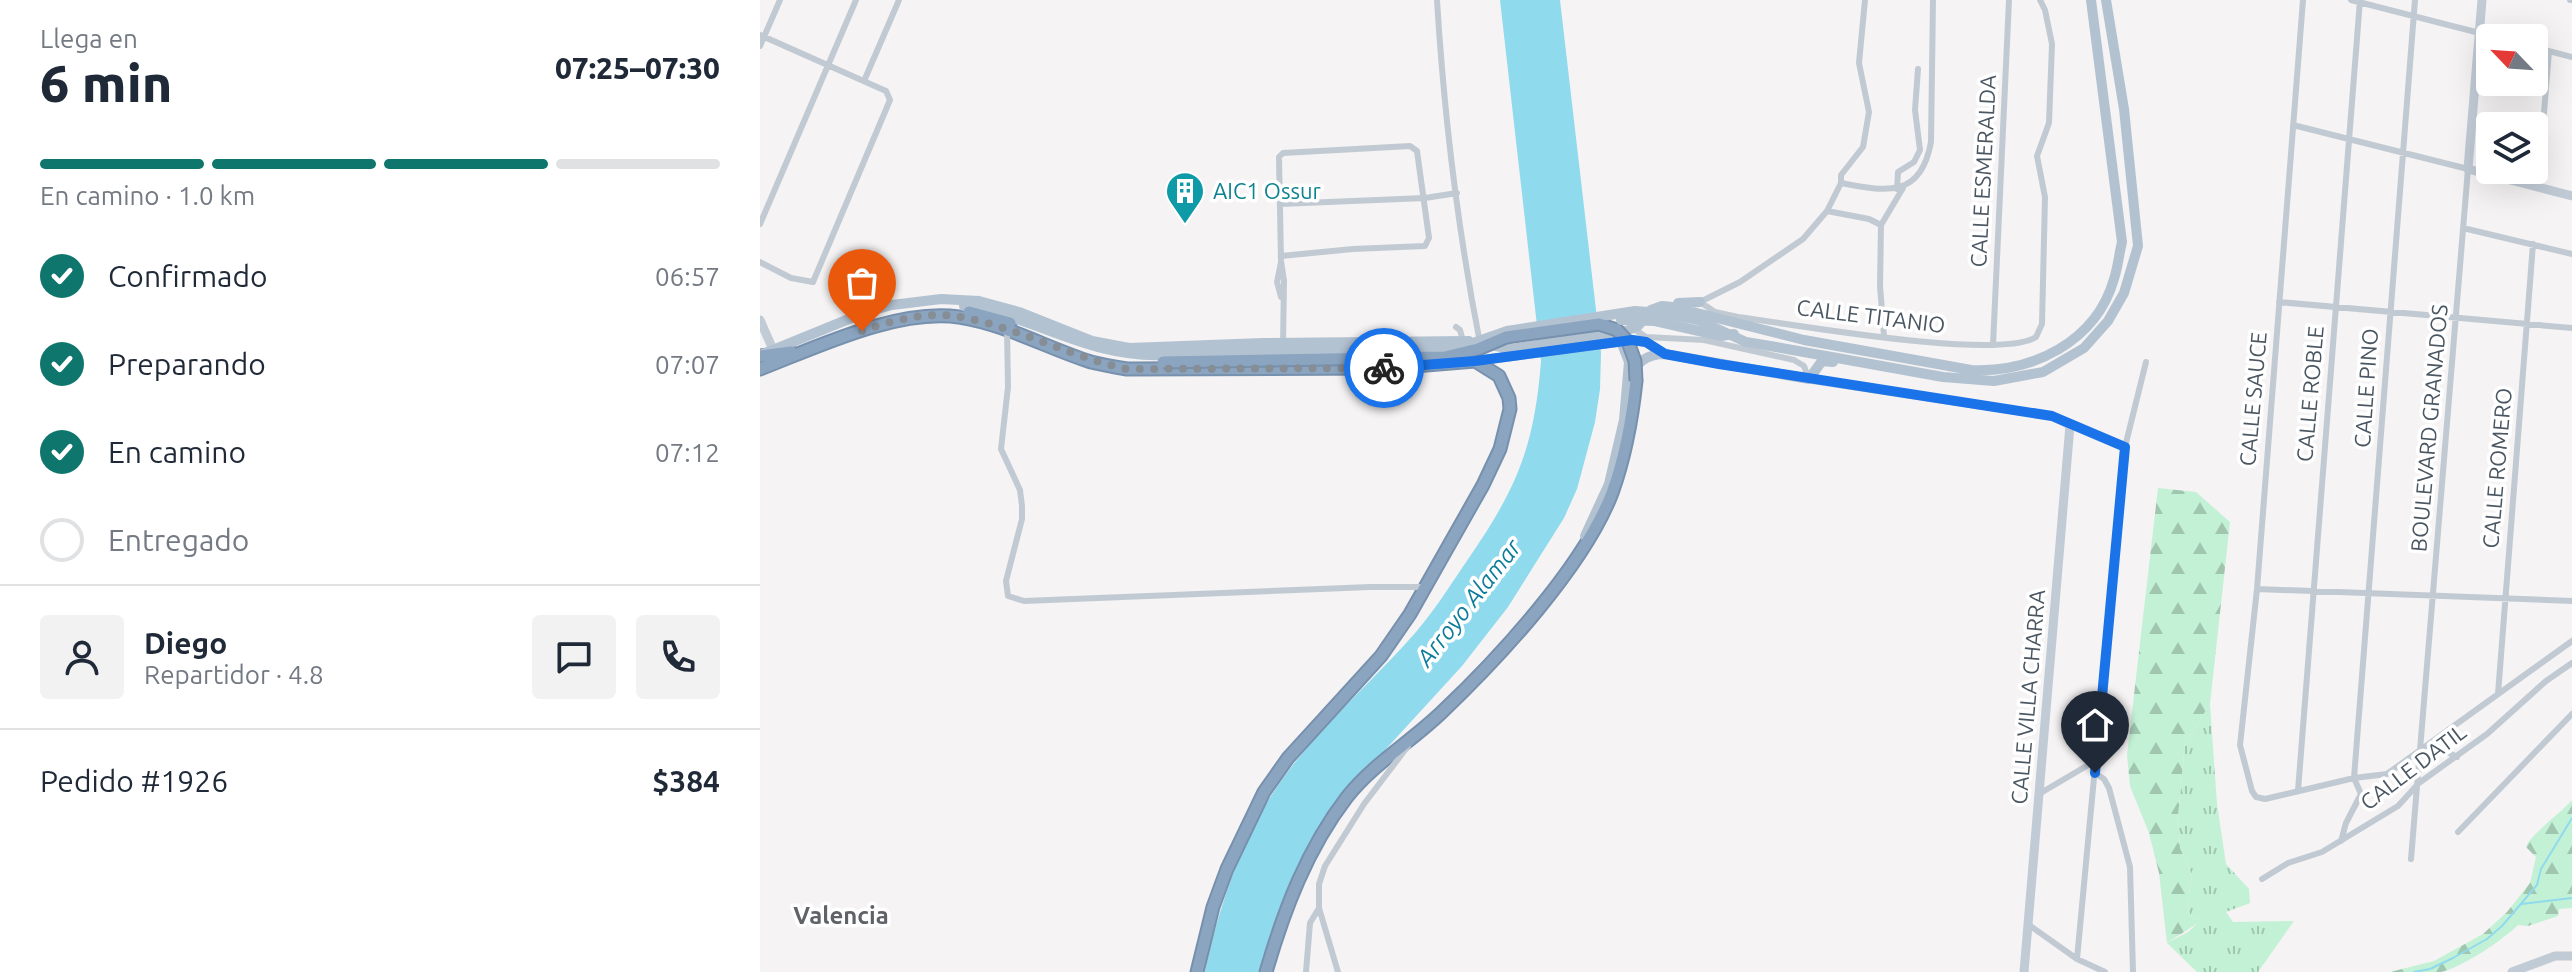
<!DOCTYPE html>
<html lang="es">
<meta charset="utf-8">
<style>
:root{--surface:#fff;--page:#f2f2f3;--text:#1f2937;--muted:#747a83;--line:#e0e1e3;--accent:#0f766e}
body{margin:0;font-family:Ubuntu,sans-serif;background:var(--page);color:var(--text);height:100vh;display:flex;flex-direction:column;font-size:30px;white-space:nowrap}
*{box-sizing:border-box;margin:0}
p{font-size:26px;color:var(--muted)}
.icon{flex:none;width:44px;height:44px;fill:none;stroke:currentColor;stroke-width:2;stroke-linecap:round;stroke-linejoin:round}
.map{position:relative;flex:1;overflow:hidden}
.details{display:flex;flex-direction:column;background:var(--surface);width:760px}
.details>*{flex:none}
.needle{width:52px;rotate:295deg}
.fabs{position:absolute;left:1716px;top:24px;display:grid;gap:16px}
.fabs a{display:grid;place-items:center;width:72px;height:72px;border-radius:8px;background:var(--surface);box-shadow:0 8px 32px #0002;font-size:40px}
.pin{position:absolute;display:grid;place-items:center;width:68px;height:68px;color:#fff;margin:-82px -34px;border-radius:50% 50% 50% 0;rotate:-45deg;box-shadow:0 0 8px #0007}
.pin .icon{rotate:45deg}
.courier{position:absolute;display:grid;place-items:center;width:80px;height:80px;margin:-40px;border:6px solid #1a73e8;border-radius:50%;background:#fff;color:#222;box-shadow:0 2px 10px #0007}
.overview em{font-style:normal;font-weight:800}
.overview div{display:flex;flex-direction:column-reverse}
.overview{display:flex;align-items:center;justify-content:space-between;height:136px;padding:0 40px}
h1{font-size:52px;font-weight:800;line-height:60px}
.bar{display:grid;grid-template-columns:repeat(4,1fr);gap:12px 8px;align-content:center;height:96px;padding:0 40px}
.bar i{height:10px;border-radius:6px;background:var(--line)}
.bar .current{background:var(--accent)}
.bar p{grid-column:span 4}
.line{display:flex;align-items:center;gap:20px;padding:0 40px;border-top:2px solid var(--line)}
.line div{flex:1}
.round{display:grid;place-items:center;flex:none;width:84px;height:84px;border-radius:8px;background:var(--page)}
ol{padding:0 40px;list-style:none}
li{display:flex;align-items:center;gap:24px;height:88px}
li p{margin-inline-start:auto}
li .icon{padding:8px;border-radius:50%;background:var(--accent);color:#fff;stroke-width:4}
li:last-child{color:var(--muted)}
li i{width:44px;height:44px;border:4px solid var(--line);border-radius:50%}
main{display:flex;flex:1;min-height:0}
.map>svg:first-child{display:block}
</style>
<main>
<section class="details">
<div class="overview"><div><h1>6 min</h1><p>Llega en</p></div><em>07:25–07:30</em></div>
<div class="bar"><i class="current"></i><i class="current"></i><i class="current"></i><i></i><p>En camino · 1.0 km</p></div>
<ol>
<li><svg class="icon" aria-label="check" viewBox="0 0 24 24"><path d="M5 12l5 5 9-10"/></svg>Confirmado<p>06:57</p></li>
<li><svg class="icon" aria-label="check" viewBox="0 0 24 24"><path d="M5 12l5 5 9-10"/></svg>Preparando<p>07:07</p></li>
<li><svg class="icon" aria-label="check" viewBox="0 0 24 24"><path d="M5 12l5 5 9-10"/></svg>En camino<p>07:12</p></li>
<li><i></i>Entregado</li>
</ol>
<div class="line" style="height:144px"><a class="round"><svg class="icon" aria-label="person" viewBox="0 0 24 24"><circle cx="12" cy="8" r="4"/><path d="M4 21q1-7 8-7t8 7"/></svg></a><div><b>Diego</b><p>Repartidor · 4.8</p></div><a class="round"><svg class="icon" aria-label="chat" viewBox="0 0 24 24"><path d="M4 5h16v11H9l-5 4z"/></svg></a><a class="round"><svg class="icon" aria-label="phone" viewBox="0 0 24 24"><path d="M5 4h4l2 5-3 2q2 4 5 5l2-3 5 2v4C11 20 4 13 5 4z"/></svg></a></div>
<div class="line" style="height:104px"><div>Pedido #1926</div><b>$384</b></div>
</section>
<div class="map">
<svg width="1812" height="972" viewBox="0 0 1812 972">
<defs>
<pattern id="grass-tufts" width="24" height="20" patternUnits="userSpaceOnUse" patternTransform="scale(2)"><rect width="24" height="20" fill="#c3f1d5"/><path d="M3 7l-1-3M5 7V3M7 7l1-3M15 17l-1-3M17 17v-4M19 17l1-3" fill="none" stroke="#a0c6b0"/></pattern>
<pattern id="forest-firs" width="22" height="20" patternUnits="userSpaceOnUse" patternTransform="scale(2)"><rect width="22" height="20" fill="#c3f1d5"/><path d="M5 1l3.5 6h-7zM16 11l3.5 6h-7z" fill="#a0c6b0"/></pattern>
</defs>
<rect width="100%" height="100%" fill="#f5f3f3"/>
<path fill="url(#grass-tufts)" d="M 1450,704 L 1457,804 L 1466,864 L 1489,889 L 1490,903 L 1466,912 L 1473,922 L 1534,921 L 1498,972 L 1437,972 L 1407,943 L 1428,932 L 1442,919 L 1432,918 L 1427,907 L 1432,875 L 1420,848 L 1418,816 L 1425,743 Z"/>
<path fill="url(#forest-firs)" d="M 1398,488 L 1436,492 L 1470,522 L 1450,704 L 1425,743 L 1418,816 L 1420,848 L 1432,875 L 1427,907 L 1432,918 L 1444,919 L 1407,943 L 1399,873 L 1389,833 L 1370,786 L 1367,755 Z
M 1812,800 L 1812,908 L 1799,909 L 1798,916 L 1768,926 L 1758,925 C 1743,940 1701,968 1681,972 C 1666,972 1646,972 1630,972 L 1674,961 L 1723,934 L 1747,912 L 1770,883 L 1776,857 L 1766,847 C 1770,835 1801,813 1812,800 Z"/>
<path fill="#90daee" d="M 740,0 L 800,0 L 841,353 L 840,389 L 835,422 L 817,489 L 804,518 L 748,607 L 702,666 L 604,773 L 560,831 L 504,972 L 445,972 C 457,915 479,845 511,796 C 550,734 608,687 656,632 C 673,612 688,589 702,568 C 754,493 774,453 781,361 Z"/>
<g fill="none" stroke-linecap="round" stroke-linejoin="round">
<path stroke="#90daee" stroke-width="2" d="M 1762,904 L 1812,898
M 1654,972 L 1670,969 L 1693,958 L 1727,939 L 1742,926 L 1777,885 L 1781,869 L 1812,818"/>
<g stroke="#7690ad" stroke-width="15">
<path id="highway" d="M 209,312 L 250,323
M 0,356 L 31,352
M 0,369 C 57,347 138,308 199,317 C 245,324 287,348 331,362 C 343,365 355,367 367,369 L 630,368 L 715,361 L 739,376 L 749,398 L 750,409 L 740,449 L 723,485 L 650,614 L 621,656 L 528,758 L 504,792 L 467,869 L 453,907 L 437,972
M 506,972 C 524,910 547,849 587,797 C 613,764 652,741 682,712 C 739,658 824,566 852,493 C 865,457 872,419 876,381"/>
</g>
<path stroke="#c1cad2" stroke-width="6" d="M 677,0 C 684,114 698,231 720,343
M 1543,0 L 1497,589 L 1480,745 L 1492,791 L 1496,797 L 1505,799 L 1594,778 L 1627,774 L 1812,641
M 1591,0 L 1739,38
M 1810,0 L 1812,0
M 0,35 L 126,91 L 130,100 L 53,282 L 31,278 L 0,262
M 0,46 L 20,0
M 1774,47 L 1812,57
M 104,81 L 139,0
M 1533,125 L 1708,169 L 1651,859
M 1081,183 C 1127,192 1161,198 1171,142 L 1173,0
M 1778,187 L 1789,51
M 1137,189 L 1138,172 L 1154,162 L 1160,150 L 1155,110 L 1158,69
M 520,204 L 665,198 L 697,193
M 1067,211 L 1109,219 L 1121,225
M 0,224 L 96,0
M 1703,228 L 1812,254
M 521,256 L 593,249 L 665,246 L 669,238 L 657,151 L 650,146 L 523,153 L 519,157 L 521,261 L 524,281 L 523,345
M 521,262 L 517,282 L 521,297
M 940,302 L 955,312 L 978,317 C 1032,324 1238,361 1276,337 L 1282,324 L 1285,197 L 1277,156 L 1289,123 L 1292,44 L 1285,10 L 1280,0
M 1519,302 L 1812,328
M 938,303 L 980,282 L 1043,239 L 1067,211 L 1081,183 L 1081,175 L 1103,147 L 1109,112 L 1099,63 L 1105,0
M 696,327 L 700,330 L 703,341
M 874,329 L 886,337 L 944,340 L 1034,360 L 1044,366 L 1049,379
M 247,330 L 248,387 L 241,449 L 260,490 L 262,506 L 262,519 L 246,581 L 248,596 L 264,601 L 610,587 L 664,587
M 1124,336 L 1120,286 L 1121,225 L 1143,188
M 1233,345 L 1249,0
M 1310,425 L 1365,447
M 1497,589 L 1812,601
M 1738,694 L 1773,244
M 1670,743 L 1697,757
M 1335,773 L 1344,779 L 1349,788 L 1370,867 L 1373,972
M 1538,791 L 1600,0
M 1279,794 L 1335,761
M 1698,832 L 1812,714
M 1581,841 L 1586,823 L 1601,794 L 1594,778 L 1655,0
M 1502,879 L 1528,863 L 1562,852 L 1638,806 L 1659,783 L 1727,734 L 1786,681 L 1812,663
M 559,908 L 578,972
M 1269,925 L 1317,959 L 1345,972
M 1317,959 L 1365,447 L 1386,362
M 546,972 L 550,923 L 559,908 L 559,884 L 565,866 L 604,804 L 648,746"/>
<path stroke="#c1cbd6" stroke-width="9" d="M 1722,0 L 1708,169 L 1812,196
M 0,320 L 15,354
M 1049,379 L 1292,416 L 1310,425 L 1264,972
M 1752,972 L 1795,956 L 1812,956"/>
<path stroke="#b3c2d1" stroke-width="10" d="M 918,303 L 940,302
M 204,306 C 276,316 327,358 403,355
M 895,321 L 961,336 L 974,334
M 725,344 L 752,349 L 866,331 L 878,326 L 891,310 L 902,306 L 913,307 L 1044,340 L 1211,370 C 1272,373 1336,342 1354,279 C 1358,267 1359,254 1362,242 L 1331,0
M 1016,347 L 1183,377 L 1234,381 L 1283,372 L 1324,348 L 1348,321 L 1364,293 L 1378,246 L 1364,109 L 1346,0
M 3,354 L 106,312 L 132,305 L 181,299 L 219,301 L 259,312 L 332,341 L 369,348 L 503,343 L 709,341
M 715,361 L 872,340 L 886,342 L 905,354
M 868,381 C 876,363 885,354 905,354 L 1049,379 L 1062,361 L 1073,362
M 825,536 L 849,484 L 864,420 L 869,362 L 862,344 L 854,336"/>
<use href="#highway" stroke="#8ba5c1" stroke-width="11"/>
<g stroke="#7690ad" stroke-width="15" stroke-linecap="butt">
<path id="highway-bridge" d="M 403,362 L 685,357 L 718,349 L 746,337 L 839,324 L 857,330 L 868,342 L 875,361 L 876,381"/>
</g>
<path stroke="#b3c2d1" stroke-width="10" d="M 861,320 L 895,321
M 403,355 L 486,352 L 686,349 L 710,344 L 747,331 L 875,311 L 902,313 L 938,320 L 986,342 L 1016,347"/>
<use href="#highway-bridge" stroke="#8ba5c1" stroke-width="11"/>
</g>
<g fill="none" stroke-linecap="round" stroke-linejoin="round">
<path stroke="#868d94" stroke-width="8" stroke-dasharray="0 14.4" d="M 102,331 C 133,320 168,311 200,317 C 258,327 310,357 367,369 L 624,368"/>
<path stroke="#1a73e8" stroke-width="10" d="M 624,368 L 715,361 L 872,340 L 886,342 L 905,354 L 959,364 L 1292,416 L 1365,447 L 1335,773"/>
</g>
<defs>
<g id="building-pin" transform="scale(2)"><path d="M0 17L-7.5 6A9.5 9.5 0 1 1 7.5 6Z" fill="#0f9aa8" stroke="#fff"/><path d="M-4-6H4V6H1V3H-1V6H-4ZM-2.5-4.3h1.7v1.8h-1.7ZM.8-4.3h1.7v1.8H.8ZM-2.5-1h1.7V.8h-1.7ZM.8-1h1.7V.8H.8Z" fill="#fff"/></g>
</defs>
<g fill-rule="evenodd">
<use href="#building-pin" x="425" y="191"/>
</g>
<g text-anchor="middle" stroke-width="7" stroke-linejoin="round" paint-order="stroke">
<g font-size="22" fill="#4a5661" stroke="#fff">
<text transform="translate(1223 171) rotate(-87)" y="8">CALLE ESMERALDA</text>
<text transform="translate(1111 316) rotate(7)" y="8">CALLE TITANIO</text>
<text transform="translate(1606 388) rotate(-86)" y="8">CALLE PINO</text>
<text transform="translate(1550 394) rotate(-85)" y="8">CALLE ROBLE</text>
<text transform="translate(1493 399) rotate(-85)" y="8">CALLE SAUCE</text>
<text transform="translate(1669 428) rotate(-85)" y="8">BOULEVARD GRANADOS</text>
<text transform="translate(1737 468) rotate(-85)" y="8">CALLE ROMERO</text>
<text transform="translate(1268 697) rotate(-85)" y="8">CALLE VILLA CHARRA</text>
<text transform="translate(1653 767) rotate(-37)" y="8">CALLE DATIL</text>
</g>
<g font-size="22" fill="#0d838f" stroke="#fff" text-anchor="start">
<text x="453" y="199">AIC1 Ossur</text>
</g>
<g font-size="24" font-style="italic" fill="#0c7c9b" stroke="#fff">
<text transform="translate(709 603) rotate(-52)" y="8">Arroyo Alamar</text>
</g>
<g font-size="24" font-weight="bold" fill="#5f6368" stroke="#fff">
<text x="81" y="924">Valencia</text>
</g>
</g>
</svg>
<div class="fabs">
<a><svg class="needle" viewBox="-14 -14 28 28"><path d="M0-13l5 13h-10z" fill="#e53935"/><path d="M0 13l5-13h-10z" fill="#747a83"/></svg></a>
<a><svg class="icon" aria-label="layers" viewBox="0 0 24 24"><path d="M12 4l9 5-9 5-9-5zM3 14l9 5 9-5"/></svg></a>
</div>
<div class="pin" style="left:102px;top:331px;background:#ea580c"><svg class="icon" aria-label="bag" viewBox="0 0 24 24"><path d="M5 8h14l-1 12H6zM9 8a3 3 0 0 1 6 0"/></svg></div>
<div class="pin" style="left:1335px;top:773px;background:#1f2937"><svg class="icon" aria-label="home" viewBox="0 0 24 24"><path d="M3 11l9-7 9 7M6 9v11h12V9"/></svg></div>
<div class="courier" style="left:624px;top:368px"><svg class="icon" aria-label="bike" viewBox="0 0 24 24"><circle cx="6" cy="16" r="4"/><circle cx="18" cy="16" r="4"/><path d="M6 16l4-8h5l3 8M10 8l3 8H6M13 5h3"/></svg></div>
</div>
</main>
